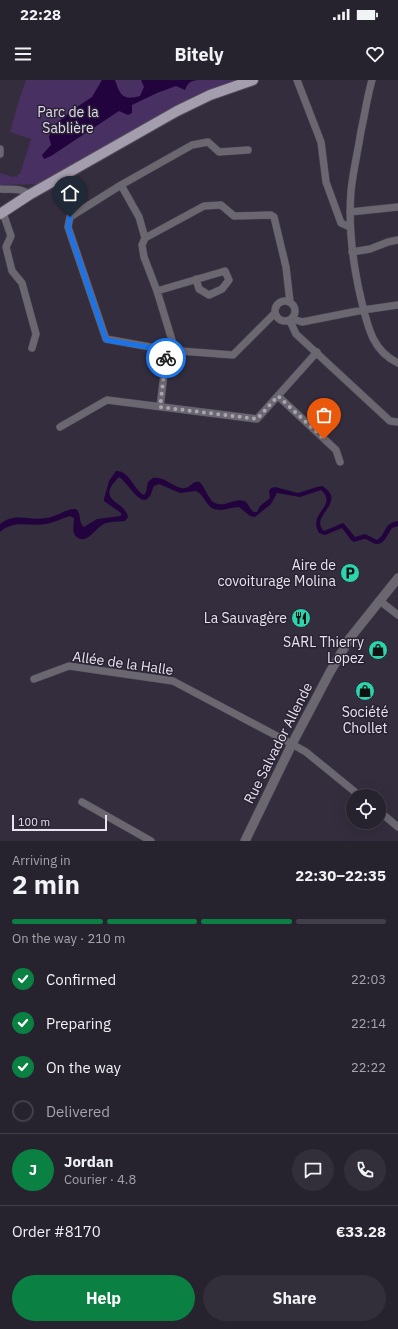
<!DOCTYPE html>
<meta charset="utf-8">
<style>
:root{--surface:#26222e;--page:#322f3a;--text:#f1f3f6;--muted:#a4a4aa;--line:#423f4a;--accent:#0b8043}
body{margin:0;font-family:"IBM Plex Sans",sans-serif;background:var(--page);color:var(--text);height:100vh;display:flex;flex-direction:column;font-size:15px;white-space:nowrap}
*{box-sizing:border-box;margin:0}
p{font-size:13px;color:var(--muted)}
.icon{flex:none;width:22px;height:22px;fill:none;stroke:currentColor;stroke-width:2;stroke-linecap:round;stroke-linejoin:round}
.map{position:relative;height:761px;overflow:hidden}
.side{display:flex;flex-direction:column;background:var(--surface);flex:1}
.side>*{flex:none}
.fabs{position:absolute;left:346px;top:709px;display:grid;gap:8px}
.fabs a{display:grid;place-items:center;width:40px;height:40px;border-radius:50%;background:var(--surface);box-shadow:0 4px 16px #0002,0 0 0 1px var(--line);font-size:20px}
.scale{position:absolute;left:12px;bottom:10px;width:95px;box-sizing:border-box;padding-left:4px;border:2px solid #e8e4ef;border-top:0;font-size:11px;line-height:14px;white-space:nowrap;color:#e8e4ef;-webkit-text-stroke:3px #292333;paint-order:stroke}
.pin{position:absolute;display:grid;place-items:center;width:34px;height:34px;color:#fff;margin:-41px -17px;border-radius:50% 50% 50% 0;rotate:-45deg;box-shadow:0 0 4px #0007}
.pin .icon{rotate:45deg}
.courier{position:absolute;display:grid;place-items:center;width:40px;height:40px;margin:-20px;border:3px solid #1a73e8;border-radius:50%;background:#fff;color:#222;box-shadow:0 1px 5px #0007}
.headline em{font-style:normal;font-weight:700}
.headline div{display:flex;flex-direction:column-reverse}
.headline{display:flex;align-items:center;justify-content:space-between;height:68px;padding:0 12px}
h1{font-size:26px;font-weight:700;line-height:30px}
.bar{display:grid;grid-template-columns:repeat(4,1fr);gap:6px 4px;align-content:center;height:48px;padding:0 12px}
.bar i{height:5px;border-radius:3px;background:var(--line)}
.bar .current{background:var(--accent)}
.bar p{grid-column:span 4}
.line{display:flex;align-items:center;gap:10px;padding:0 12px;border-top:1px solid var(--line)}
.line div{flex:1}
.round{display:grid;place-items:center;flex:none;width:42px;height:42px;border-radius:21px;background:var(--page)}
ol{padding:0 12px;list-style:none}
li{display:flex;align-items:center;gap:12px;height:44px}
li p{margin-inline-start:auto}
li .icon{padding:4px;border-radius:50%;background:var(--accent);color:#fff;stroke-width:4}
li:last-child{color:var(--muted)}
li i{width:22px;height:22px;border:2px solid var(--line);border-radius:50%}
.cta{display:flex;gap:8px;margin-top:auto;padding:8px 12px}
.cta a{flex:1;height:46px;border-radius:24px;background:var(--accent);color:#fff;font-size:16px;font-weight:700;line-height:46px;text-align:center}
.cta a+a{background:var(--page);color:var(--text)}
.status{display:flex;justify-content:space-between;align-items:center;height:28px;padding:0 20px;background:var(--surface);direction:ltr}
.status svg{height:11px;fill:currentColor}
header{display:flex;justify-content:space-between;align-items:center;height:52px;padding:0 12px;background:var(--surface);font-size:18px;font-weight:700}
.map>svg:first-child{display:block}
</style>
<div class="status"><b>22:28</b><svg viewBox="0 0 49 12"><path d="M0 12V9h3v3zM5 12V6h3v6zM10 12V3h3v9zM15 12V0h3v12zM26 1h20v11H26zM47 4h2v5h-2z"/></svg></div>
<header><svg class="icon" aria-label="menu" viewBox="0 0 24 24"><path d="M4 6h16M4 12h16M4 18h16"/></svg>Bitely<svg class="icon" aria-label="heart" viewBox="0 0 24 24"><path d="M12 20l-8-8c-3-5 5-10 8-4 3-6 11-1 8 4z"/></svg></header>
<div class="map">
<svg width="398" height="761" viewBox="0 0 398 761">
<rect width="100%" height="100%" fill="#332d3d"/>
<path fill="#483063" d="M 26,0 L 235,0 L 202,12 L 182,22 L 146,42 L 39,104 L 0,105 L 0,93 L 13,97 L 14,96 L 17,97 L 18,94 L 20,94 L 31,59 L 10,52 L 19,20 Z"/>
<path fill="#23033d" d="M 102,0 L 115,0 C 120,15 123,21 140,16 L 144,7 L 141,0 L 200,0 C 192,0 188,2 185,10 L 176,6 L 157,13 L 132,25 L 132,33 L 128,35 L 119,31 L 51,76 L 44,79 L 42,75 L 51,65 L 49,57 L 53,46 L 74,29 L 92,17 Z
M 116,391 C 129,390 134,410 144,415 L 146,412 L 148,402 L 153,398 C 165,396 176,410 185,408 C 190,408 193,400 199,402 C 203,403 208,418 213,422 C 224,429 235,417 244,421 C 249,423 249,429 254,432 L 257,432 L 260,426 L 270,418 L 269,411 L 271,408 L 275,407 L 298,413 L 317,407 L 322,406 C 349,422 308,436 324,451 L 343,443 L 346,446 L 355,457 L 365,454 L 377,460 C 387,454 383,443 398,441 L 398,446 L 392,448 C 387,454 384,468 373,463 C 369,461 367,459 364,459 L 354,462 L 351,460 L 342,448 L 325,455 L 319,453 C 307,432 339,426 321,410 L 300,417 L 277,413 L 271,424 L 255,437 L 250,436 L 239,427 C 232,427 226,430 220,430 C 206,430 206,416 196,411 L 180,413 L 159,404 L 154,406 C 152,409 152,414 149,417 C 141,429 126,400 119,397 C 94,422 125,420 128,437 L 125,441 C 118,442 110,441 104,444 C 96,447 88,464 78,458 C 71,454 74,445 74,438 L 70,436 C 62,438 54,443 46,444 C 29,447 14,439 0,452 L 0,444 C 15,432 28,441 46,438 C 55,437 63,431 72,429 L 76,429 C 82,434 78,443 84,447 L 97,439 L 121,436 L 121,433 L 104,421 L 104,419 L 109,401 Z"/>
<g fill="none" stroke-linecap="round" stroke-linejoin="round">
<g stroke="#504a59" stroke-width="8">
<path id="minor" d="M 297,0 L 321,62 L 326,102 L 341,143 L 350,147
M 372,0 C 367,17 365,34 361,51 C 358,71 353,91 351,111 C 348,149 353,186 362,223 C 368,248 373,271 398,283
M 0,69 L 0,74
M 248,70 L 219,72 L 208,62 L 192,65 L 121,105 L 70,137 L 68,147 L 106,259 L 167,270 L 233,275 L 275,233
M 121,105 L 139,137 L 145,158
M 0,109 C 10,110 22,107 29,115
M 350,132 L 398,127
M 3,133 L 11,156 L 6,167 L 12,191 L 22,203 L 36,254 L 32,268
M 352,172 L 370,169 L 388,162 L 398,160
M 157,211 L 225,191 L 229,200 L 222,209 L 209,215 L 199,209 L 196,199
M275 231a10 10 0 1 1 20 0a10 10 0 1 1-20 0Z
M 293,239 L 302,242 L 363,230 L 398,225
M 290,241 L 296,254 L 390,341 L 398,342
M 175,270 L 157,211 L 144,177 L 142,165 L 145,158 L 204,126 L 221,125 L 234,136 L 271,135 L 274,137 L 286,187 L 290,222
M 278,316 L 336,370 L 340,382
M 160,327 L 167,270
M 60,347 L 107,320 L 257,339 L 317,272
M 380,521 L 398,535
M 34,599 L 69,586 L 173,601 L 292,664 L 306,672 L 360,716
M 82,722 L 151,761
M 379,731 L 398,747"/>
</g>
<g stroke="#504a59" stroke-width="10">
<path id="tertiary" d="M 245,761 L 292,664 L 330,592 L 350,558 L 398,498"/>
</g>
<g stroke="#504a59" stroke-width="12">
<path id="primary" d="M 0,134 L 29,115 L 177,31 L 210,15 L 253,0"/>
</g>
<use href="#minor" stroke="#6b6770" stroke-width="7"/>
<use href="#tertiary" stroke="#6b6770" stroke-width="9"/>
<use href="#primary" stroke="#a49dae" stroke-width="10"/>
</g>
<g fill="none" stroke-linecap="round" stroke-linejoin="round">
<path stroke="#a9a4b1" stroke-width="4" stroke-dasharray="0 7.2" d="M 166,278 L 160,327 L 257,339 L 278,316 L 324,359"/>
<path stroke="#1a73e8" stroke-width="5" d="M 70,137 L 68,147 L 106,260 L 166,270 L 166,278"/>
</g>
<defs>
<g id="parking-disc" transform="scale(1)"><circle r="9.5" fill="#2dd4ab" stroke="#292333"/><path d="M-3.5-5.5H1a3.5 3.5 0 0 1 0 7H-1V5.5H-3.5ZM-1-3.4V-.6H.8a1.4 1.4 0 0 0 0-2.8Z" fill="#111"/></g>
<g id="restaurant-disc" transform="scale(1)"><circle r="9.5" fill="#2dd4ab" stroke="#292333"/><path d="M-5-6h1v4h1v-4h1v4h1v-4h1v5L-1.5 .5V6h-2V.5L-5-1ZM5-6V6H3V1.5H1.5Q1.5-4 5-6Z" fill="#111"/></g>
<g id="shop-disc" transform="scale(1)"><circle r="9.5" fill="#2dd4ab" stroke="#292333"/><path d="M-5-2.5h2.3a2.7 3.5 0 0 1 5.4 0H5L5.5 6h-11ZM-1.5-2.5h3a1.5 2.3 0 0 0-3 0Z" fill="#111"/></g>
</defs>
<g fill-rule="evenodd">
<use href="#parking-disc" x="350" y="493"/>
<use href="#restaurant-disc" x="301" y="538"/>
<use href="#shop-disc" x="378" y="570"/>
<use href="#shop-disc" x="365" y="611"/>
</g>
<g text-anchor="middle" stroke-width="3" stroke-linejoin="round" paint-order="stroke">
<g font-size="14" fill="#e2d9ef" stroke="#292333">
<text x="68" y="37">Parc de la<tspan x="68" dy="16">Sablière</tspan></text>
</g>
<g font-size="14" fill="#e8e4ef" stroke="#292333" text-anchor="end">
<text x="336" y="490">Aire de<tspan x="336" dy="16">covoiturage Molina</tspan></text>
<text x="287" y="543">La Sauvagère</text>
<text x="364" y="567">SARL Thierry<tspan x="364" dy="16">Lopez</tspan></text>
<text x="365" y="637" text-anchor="middle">Société<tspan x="365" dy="16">Chollet</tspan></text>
</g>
<g font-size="14" fill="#e8e4ef" stroke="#292333">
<text transform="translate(123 583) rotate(8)" y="5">Allée de la Halle</text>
<text transform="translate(278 663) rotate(-63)" y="5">Rue Salvador Allende</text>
</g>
</g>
</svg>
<div class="fabs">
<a><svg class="icon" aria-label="locate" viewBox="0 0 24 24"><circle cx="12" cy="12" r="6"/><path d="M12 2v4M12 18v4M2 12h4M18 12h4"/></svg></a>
</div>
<div class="scale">100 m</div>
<div class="pin" style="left:324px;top:359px;background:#ea580c"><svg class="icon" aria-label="bag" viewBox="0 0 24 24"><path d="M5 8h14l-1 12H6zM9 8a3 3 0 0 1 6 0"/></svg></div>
<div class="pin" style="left:70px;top:137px;background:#1f2937"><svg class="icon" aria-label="home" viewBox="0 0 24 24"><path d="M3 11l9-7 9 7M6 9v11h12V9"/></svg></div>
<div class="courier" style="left:166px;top:278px"><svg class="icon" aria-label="bike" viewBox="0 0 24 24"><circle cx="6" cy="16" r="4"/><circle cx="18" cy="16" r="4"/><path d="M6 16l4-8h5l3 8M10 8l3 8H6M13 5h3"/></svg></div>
</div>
<section class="side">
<div class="headline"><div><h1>2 min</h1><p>Arriving in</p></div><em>22:30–22:35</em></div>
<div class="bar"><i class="current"></i><i class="current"></i><i class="current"></i><i></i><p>On the way · 210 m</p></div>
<ol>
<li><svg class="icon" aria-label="check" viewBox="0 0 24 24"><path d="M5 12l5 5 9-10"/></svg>Confirmed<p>22:03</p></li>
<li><svg class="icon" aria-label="check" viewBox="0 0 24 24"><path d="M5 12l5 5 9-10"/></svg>Preparing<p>22:14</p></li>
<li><svg class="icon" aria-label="check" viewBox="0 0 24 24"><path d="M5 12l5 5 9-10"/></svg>On the way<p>22:22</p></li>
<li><i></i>Delivered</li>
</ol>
<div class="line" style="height:72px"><b class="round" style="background:var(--accent);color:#fff">J</b><div><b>Jordan</b><p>Courier · 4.8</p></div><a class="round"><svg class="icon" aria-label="chat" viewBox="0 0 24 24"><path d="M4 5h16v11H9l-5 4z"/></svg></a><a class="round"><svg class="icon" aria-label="phone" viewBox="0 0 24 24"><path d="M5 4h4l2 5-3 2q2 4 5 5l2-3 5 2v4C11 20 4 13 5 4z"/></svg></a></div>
<div class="line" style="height:52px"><div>Order #8170</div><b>€33.28</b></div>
<div class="cta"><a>Help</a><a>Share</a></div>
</section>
